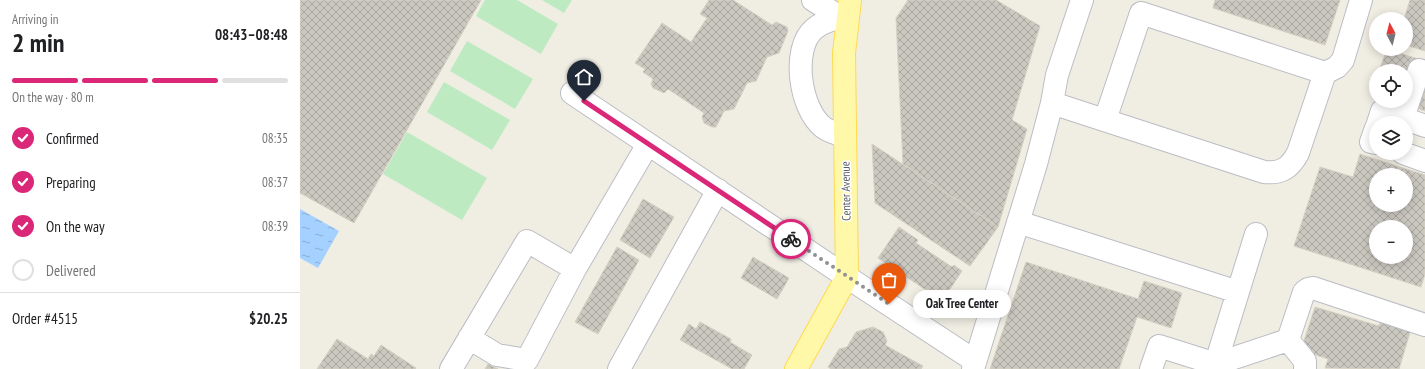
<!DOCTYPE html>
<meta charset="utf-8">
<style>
:root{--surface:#fff;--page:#f6f6f6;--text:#202124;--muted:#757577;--line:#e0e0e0;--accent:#db2777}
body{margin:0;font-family:"PT Sans Narrow",sans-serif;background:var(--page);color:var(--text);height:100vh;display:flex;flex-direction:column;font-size:15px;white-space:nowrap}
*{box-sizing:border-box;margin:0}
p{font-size:13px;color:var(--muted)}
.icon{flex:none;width:22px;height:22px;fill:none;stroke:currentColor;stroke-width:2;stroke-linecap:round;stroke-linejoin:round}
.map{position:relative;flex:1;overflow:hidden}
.sheet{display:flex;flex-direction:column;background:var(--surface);width:300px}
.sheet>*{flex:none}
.needle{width:26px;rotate:353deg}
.fabs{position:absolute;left:1069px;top:12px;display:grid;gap:8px}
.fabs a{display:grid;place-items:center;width:44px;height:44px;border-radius:50%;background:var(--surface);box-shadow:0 2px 10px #0003;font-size:20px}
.pin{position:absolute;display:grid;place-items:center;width:34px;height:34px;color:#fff;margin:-41px -17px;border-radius:50% 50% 50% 0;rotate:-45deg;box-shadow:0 0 4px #0007}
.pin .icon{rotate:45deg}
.courier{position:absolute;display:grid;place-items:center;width:40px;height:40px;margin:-20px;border:3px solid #db2777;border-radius:50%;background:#fff;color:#222;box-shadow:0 1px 5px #0007}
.bubble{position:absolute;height:28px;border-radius:14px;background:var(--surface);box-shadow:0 2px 10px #0003;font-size:13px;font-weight:600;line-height:28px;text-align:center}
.head em{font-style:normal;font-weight:600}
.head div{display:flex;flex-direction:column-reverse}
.head{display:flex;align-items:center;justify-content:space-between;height:68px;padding:0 12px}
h1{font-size:26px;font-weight:600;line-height:30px}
.bar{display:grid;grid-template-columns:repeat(4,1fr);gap:6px 4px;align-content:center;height:48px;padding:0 12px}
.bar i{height:5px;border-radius:3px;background:var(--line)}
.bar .on{background:var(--accent)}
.bar p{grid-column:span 4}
.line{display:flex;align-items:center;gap:10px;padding:0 12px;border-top:1px solid var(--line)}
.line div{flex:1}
ol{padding:0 12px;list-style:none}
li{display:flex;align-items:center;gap:12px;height:44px}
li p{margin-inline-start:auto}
li .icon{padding:4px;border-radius:50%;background:var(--accent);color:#fff;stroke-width:4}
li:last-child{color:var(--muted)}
li i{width:22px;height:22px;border:2px solid var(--line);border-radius:50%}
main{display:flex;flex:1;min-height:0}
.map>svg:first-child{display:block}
</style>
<main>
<section class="sheet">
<div class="head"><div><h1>2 min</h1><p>Arriving in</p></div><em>08:43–08:48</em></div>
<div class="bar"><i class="on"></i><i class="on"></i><i class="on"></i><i></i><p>On the way · 80 m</p></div>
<ol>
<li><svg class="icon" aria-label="check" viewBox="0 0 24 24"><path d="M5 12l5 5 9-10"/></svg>Confirmed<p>08:35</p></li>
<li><svg class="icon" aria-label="check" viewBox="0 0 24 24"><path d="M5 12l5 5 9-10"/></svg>Preparing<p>08:37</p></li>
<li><svg class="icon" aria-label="check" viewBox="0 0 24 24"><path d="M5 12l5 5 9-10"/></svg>On the way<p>08:39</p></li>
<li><i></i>Delivered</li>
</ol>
<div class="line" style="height:52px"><div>Order #4515</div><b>$20.25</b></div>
</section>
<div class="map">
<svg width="1125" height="369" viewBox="0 0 1125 369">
<defs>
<pattern id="water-ripples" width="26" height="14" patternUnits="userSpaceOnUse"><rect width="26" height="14" fill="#a4d1ff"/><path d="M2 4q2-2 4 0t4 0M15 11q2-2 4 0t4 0" fill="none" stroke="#89add2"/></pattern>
<pattern id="building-cross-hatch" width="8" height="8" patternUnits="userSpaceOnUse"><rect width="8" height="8" fill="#cbc8c0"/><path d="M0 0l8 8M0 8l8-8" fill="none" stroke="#a8a6a0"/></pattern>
</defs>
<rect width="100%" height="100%" fill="#f0eee3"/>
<path fill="#bdeac1" d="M 185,0 L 217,0 L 258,24 L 241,54 L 176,16 Z
M 242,0 L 272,0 L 264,13 Z
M 167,41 L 233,79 L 215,109 L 150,71 Z
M 144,82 L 210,120 L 192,150 L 127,112 Z
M 107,132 L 187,178 L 162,220 L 83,174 Z"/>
<path fill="url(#water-ripples)" d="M 0,209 L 39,231 L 18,268 L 0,258 Z"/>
<path fill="url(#building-cross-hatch)" stroke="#d5d0c1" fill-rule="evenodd" d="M 0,0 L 181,0 L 54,223 L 0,193 Z
M 409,0 L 433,0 L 472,25 L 476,22 L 487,27 L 488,31 L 479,53 L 467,57 L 456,81 L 447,83 L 434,109 L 424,111 L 416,127 L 412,127 L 404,123 L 402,117 L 404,113 L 368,89 L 364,93 L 353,88 L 351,84 L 353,79 L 343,72 L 345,69 L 335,63 L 362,23 L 391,42 L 407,18 L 400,14 Z
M 608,0 L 696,0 L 740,26 L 712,120 L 727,129 L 698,227 L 603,164 L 596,18 Z
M 915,0 L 1040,0 L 1025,45 L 913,8 Z
M 1110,0 L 1125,0 L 1125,51 L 1106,45 L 1106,19 L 1104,19 Z
M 1087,49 L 1118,59 L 1106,90 L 1106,71 L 1079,71 Z
M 1125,85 L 1125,111 L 1114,107 Z
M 572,144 L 698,227 L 670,266 L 575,203 Z
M 1060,154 L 1125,175 L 1125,274 L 1121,287 L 994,246 L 1020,167 L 1053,177 ZM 1076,175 L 1106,175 L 1106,205 L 1076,205 ZM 1076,227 L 1106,227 L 1106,257 L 1076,257 Z
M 343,199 L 374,217 L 350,258 L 320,240 Z
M 599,227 L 618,240 L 616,243 L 652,267 L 654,265 L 662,271 L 646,295 L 658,303 L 653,311 L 640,302 L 641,300 L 578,258 Z
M 317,247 L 339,260 L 298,334 L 275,322 Z
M 453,257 L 489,278 L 477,299 L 441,278 Z
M 726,262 L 838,299 L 844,281 L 882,293 L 871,328 L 837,317 L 819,369 L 690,369 Z
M 1015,307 L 1079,326 L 1081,320 L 1111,329 L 1099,369 L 1091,368 L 1091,369 L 1025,368 L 1028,359 L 1001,350 Z
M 400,322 L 431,339 L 430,342 L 452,355 L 444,369 L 432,369 L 380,340 L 389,324 L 396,329 Z
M 573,327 L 583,332 L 587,341 L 585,345 L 623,366 L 621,369 L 531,369 L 528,367 L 539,349 L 547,347 L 556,332 Z
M 37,339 L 68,359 L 71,354 L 74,356 L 81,345 L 116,368 L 115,369 L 17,369 Z
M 188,364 L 198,369 L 185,369 Z"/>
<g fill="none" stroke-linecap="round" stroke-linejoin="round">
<g stroke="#bbbdc4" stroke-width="24">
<path id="minor" d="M 513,0 L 540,17
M 1125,72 L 1119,70 L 1103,118 L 1125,126
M 272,93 L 547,277 L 675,361
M 752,103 L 964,172 C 981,174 990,168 998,153 L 1025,73
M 805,120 L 841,13 L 1025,73 L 1037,67 L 1043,60 L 1061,0
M 1078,123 L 1082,111 L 1103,118
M 1076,128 L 1071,142 L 1076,143
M 545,137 C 539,134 529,132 523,127 C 500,109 491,49 514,29 C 523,21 537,18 548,16
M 1103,153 L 1125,161
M 718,222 L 938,292
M 169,338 L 197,355 L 227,360 L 275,269 L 348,144
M 988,340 L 1004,292 L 1008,289 L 1013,288 L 1125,325
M 988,340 L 1005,361 L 1005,369
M 151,369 L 227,241 L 275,269
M 319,369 L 418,190
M 673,369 L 736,164 L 752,103 L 757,75 L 782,0
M 851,369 L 859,346 L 916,364 L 988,340
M 914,369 L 956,234"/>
</g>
<g stroke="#ffda4d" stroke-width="24">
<path id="major" d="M 496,369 L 547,277 L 544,53 L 550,0"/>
</g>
<use href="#minor" stroke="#fff" stroke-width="22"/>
<use href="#major" stroke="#fff8a9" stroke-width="22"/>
</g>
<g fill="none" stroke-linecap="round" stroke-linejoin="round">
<path stroke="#8f9192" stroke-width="4" stroke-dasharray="0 7.2" d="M 491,239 L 589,304"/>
<path stroke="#db2777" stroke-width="5" d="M 284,101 L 491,239"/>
</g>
<g text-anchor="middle" stroke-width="3" stroke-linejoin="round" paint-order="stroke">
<g font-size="12" fill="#5b5f66" stroke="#fff">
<text transform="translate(546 191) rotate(-91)" y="4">Center Avenue</text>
</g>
</g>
</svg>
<div class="fabs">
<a><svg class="needle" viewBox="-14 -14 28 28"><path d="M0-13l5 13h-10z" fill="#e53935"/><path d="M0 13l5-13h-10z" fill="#757577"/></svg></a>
<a><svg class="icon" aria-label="locate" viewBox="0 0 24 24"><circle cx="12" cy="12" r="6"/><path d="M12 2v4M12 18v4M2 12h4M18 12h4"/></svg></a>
<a><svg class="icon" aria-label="layers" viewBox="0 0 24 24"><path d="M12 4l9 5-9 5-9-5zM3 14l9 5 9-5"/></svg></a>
<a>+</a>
<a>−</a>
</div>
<div class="pin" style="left:589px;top:304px;background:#ea580c"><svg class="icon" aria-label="bag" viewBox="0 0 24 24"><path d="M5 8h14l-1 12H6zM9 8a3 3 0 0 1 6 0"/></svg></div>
<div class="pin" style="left:284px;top:101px;background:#1f2937"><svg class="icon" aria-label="home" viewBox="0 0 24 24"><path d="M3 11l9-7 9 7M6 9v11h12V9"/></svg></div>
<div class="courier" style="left:491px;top:239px"><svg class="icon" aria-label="bike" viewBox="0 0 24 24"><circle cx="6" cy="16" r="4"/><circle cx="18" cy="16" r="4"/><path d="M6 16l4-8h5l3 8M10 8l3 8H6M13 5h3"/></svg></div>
<div class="bubble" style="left:613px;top:290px;width:98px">Oak Tree Center</div>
</div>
</main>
